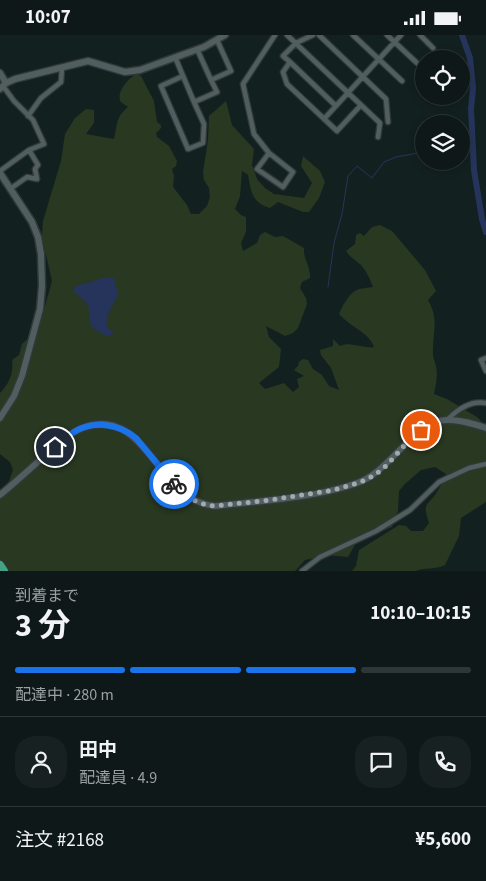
<!DOCTYPE html>
<html lang="ja">
<meta charset="utf-8">
<style>
:root{--surface:#0e1818;--page:#172121;--text:#f1f3f6;--muted:#9ba0a2;--line:#2e3737;--accent:#1a73e8}
body{margin:0;font-family:"Source Sans 3","Noto Sans JP",sans-serif;background:var(--page);color:var(--text);height:100vh;display:flex;flex-direction:column;font-size:19px;white-space:nowrap}
*{box-sizing:border-box;margin:0}
p{font-size:16px;color:var(--muted)}
.icon{flex:none;width:28px;height:28px;fill:none;stroke:currentColor;stroke-width:2;stroke-linecap:round;stroke-linejoin:round}
.map{position:relative;height:536px;overflow:hidden}
.panel{display:flex;flex-direction:column;background:var(--surface);flex:1}
.panel>*{flex:none}
.controls{position:absolute;left:415px;top:15px;display:grid;gap:10px}
.controls a{display:grid;place-items:center;width:55px;height:55px;border-radius:50%;background:var(--surface);box-shadow:0 2px 8px #0003,0 0 0 1px var(--line);font-size:25px}
.pin{position:absolute;display:grid;place-items:center;width:42px;height:42px;color:#fff;margin:-21px;border:2px solid #fff;border-radius:50%;box-shadow:0 1px 5px #0007}
.courier{position:absolute;display:grid;place-items:center;width:50px;height:50px;margin:-25px;border:4px solid #1a73e8;border-radius:50%;background:#fff;color:#222;box-shadow:0 1px 6px #0007}
.overview em{font-style:normal;font-weight:700}
.overview div{display:flex;flex-direction:column-reverse}
.overview{display:flex;align-items:center;justify-content:space-between;height:85px;padding:0 15px}
h1{font-size:32px;font-weight:700;line-height:38px}
.bar{display:grid;grid-template-columns:repeat(4,1fr);gap:8px 5px;align-content:center;height:60px;padding:0 15px}
.bar i{height:6px;border-radius:4px;background:var(--line)}
.bar .current{background:var(--accent)}
.bar p{grid-column:span 4}
.line{display:flex;align-items:center;gap:12px;padding:0 15px;border-top:1px solid var(--line)}
.line div{flex:1}
.round{display:grid;place-items:center;flex:none;width:52px;height:52px;border-radius:20px;background:var(--page)}
.status{display:flex;justify-content:space-between;align-items:center;height:35px;padding:0 25px;background:var(--surface);direction:ltr}
.status svg{height:14px;fill:currentColor}
.map>svg:first-child{display:block}
</style>
<div class="status"><b>10:07</b><svg viewBox="0 0 49 12"><path d="M0 12V9h3v3zM5 12V6h3v6zM10 12V3h3v9zM15 12V0h3v12zM26 1h20v11H26zM47 4h2v5h-2z"/></svg></div>
<div class="map">
<svg width="486" height="536" viewBox="0 0 486 536">
<rect width="100%" height="100%" fill="#132020"/>
<path fill="#293821" d="M 137,39 L 141,41 L 154,66 L 157,87 L 161,90 L 161,93 L 156,98 L 157,102 L 169,111 L 177,126 L 176,131 L 172,134 L 174,141 L 173,152 L 187,170 L 191,179 L 199,179 L 207,171 L 210,162 L 209,153 L 204,145 L 203,137 L 208,105 L 209,81 L 226,66 L 232,90 L 254,114 L 252,130 L 257,144 L 265,153 L 274,159 L 304,163 L 312,148 L 301,131 L 303,121 L 320,136 L 325,147 L 319,163 L 309,177 L 303,177 L 278,167 L 270,173 C 252,168 251,157 248,140 L 242,136 L 240,161 L 235,174 L 241,180 L 246,182 L 246,197 L 241,208 L 243,216 L 257,208 L 260,200 L 265,197 L 275,202 L 283,201 L 304,213 C 303,224 311,232 310,243 L 302,247 L 300,253 L 306,263 L 307,269 L 298,293 L 293,298 L 285,301 L 266,291 L 269,302 L 281,314 L 279,332 L 259,348 L 265,354 L 284,348 L 293,357 L 299,352 L 297,344 L 304,341 L 294,335 L 298,331 L 299,327 L 303,324 L 308,325 L 313,334 L 322,340 L 329,351 L 339,355 L 331,333 L 321,320 L 320,315 L 333,311 L 333,304 L 340,311 C 351,306 363,314 374,312 C 369,297 350,292 339,279 C 342,272 349,258 357,255 C 361,253 368,253 373,252 C 370,244 367,237 361,230 C 355,225 350,222 346,216 L 355,209 L 356,200 L 360,198 L 364,201 L 372,192 L 380,190 L 392,196 L 425,235 L 436,256 L 428,265 C 440,286 432,298 433,319 C 433,323 435,327 436,331 C 438,340 436,350 434,359 L 447,364 L 477,382 L 486,391 L 486,467 L 461,483 L 459,501 L 445,530 C 435,535 426,532 416,536 L 352,536 L 356,531 L 359,515 L 399,490 L 406,491 L 411,496 L 423,496 L 429,488 C 422,467 427,472 437,457 C 441,451 443,444 446,439 L 435,432 L 421,435 L 405,449 L 399,456 L 398,476 L 392,492 L 357,506 L 348,522 L 327,520 L 305,525 L 295,536 L 0,536 L 0,458 L 9,446 L 13,435 L 10,427 L 0,419 L 0,358 C 9,349 14,338 12,325 L 19,320 L 22,309 L 39,293 L 52,246 L 42,202 L 43,186 L 61,126 L 65,99 L 75,83 L 86,74 L 94,75 L 94,88 L 86,99 L 114,104 C 118,88 115,83 128,72 C 126,70 123,69 121,67 C 115,58 129,42 137,39 Z"/>
<path fill="#26345b" d="M 107,242 L 114,243 L 118,260 C 112,272 104,280 108,294 L 112,295 L 113,298 L 109,301 L 100,298 L 91,291 L 88,269 L 73,256 L 76,251 Z"/>
<g fill="none" stroke-linecap="round" stroke-linejoin="round">
<path stroke="#26345b" stroke-width="1" d="M 461,103 L 466,98 L 472,97
M 328,252 L 334,208 L 342,179 L 348,141 L 357,131 L 372,143 L 384,127 L 396,122 L 424,117"/>
<path stroke="#26345b" stroke-width="6" d="M 462,0 L 470,23 L 473,53 L 471,74 L 474,135 L 482,184 L 486,197"/>
<g stroke="#313839" stroke-width="7">
<path id="street" d="M 287,0 L 380,88 L 378,102
M 313,0 L 296,8 L 283,21 L 290,27 L 283,37 L 287,49 L 337,96 L 361,70
M 319,0 L 386,64 L 388,87
M 353,0 L 402,46
M 387,0 L 417,28
M 420,0 L 433,13
M 197,14 L 211,45
M 175,22 L 194,67
M 290,27 L 336,71
M 183,41 L 161,51 L 188,114 L 203,108 L 204,89 L 194,67 L 217,57 L 211,45 L 231,36 L 217,5
M 28,81 L 41,63 L 61,47 L 62,33
M 324,84 L 401,0
M 269,118 L 257,134 L 283,152 L 293,137 L 269,118 L 254,99 L 243,49 L 275,0
M 0,136 L 29,115 L 44,109 L 33,85 L 14,66 L 3,51
M 10,154 L 27,142 L 37,144 L 35,134 L 38,130 L 29,115
M 486,323 L 481,325 L 486,336
M 448,384 C 458,374 471,365 486,368
M 302,536 L 320,522 L 376,496 L 410,475 L 439,447 L 469,433 L 486,429"/>
</g>
<g stroke="#313839" stroke-width="9">
<path id="secondary" d="M 0,38 L 6,48
M 0,54 L 6,48 L 15,44 L 88,26 L 125,37 L 140,35 L 204,12 L 225,0
M 0,138 L 32,187 L 38,202 L 41,219 L 42,251 L 40,274 L 22,341 L 14,361 L 0,383
M 0,460 C 17,446 33,431 49,417 C 58,410 66,401 76,396 C 144,361 156,467 215,471 C 260,466 315,463 357,448 C 391,437 415,383 449,385 C 462,385 474,389 486,393"/>
</g>
<g stroke="#313839" stroke-width="10">
<path id="highway" d="M 0,530 L 4,536"/>
</g>
<use href="#street" stroke="#515e5f" stroke-width="4.5"/>
<use href="#secondary" stroke="#515e5f" stroke-width="6"/>
<use href="#highway" stroke="#43a383" stroke-width="8"/>
</g>
<g fill="none" stroke-linecap="round" stroke-linejoin="round">
<path stroke="#a1abab" stroke-width="5" stroke-dasharray="0 9" d="M 174,449 C 185,461 198,470 215,471 L 270,465 L 334,455 L 361,447 L 375,440 L 387,430 L 411,403 L 421,395"/>
<path stroke="#1a73e8" stroke-width="6" d="M 55,412 C 61,407 67,401 74,397 C 93,385 119,389 136,403 L 174,449"/>
</g>
</svg>
<div class="controls">
<a><svg class="icon" aria-label="locate" viewBox="0 0 24 24"><circle cx="12" cy="12" r="6"/><path d="M12 2v4M12 18v4M2 12h4M18 12h4"/></svg></a>
<a><svg class="icon" aria-label="layers" viewBox="0 0 24 24"><path d="M12 4l9 5-9 5-9-5zM3 14l9 5 9-5"/></svg></a>
</div>
<div class="pin" style="left:421px;top:395px;background:#ea580c"><svg class="icon" aria-label="bag" viewBox="0 0 24 24"><path d="M5 8h14l-1 12H6zM9 8a3 3 0 0 1 6 0"/></svg></div>
<div class="pin" style="left:55px;top:412px;background:#1f2937"><svg class="icon" aria-label="home" viewBox="0 0 24 24"><path d="M3 11l9-7 9 7M6 9v11h12V9"/></svg></div>
<div class="courier" style="left:174px;top:449px"><svg class="icon" aria-label="bike" viewBox="0 0 24 24"><circle cx="6" cy="16" r="4"/><circle cx="18" cy="16" r="4"/><path d="M6 16l4-8h5l3 8M10 8l3 8H6M13 5h3"/></svg></div>
</div>
<section class="panel">
<div class="overview"><div><h1>3 分</h1><p>到着まで</p></div><em>10:10–10:15</em></div>
<div class="bar"><i class="current"></i><i class="current"></i><i class="current"></i><i></i><p>配達中 · 280 m</p></div>
<div class="line" style="height:90px"><a class="round"><svg class="icon" aria-label="person" viewBox="0 0 24 24"><circle cx="12" cy="8" r="4"/><path d="M4 21q1-7 8-7t8 7"/></svg></a><div><b>田中</b><p>配達員 · 4.9</p></div><a class="round"><svg class="icon" aria-label="chat" viewBox="0 0 24 24"><path d="M4 5h16v11H9l-5 4z"/></svg></a><a class="round"><svg class="icon" aria-label="phone" viewBox="0 0 24 24"><path d="M5 4h4l2 5-3 2q2 4 5 5l2-3 5 2v4C11 20 4 13 5 4z"/></svg></a></div>
<div class="line" style="height:65px"><div>注文 #2168</div><b>¥5,600</b></div>
</section>
